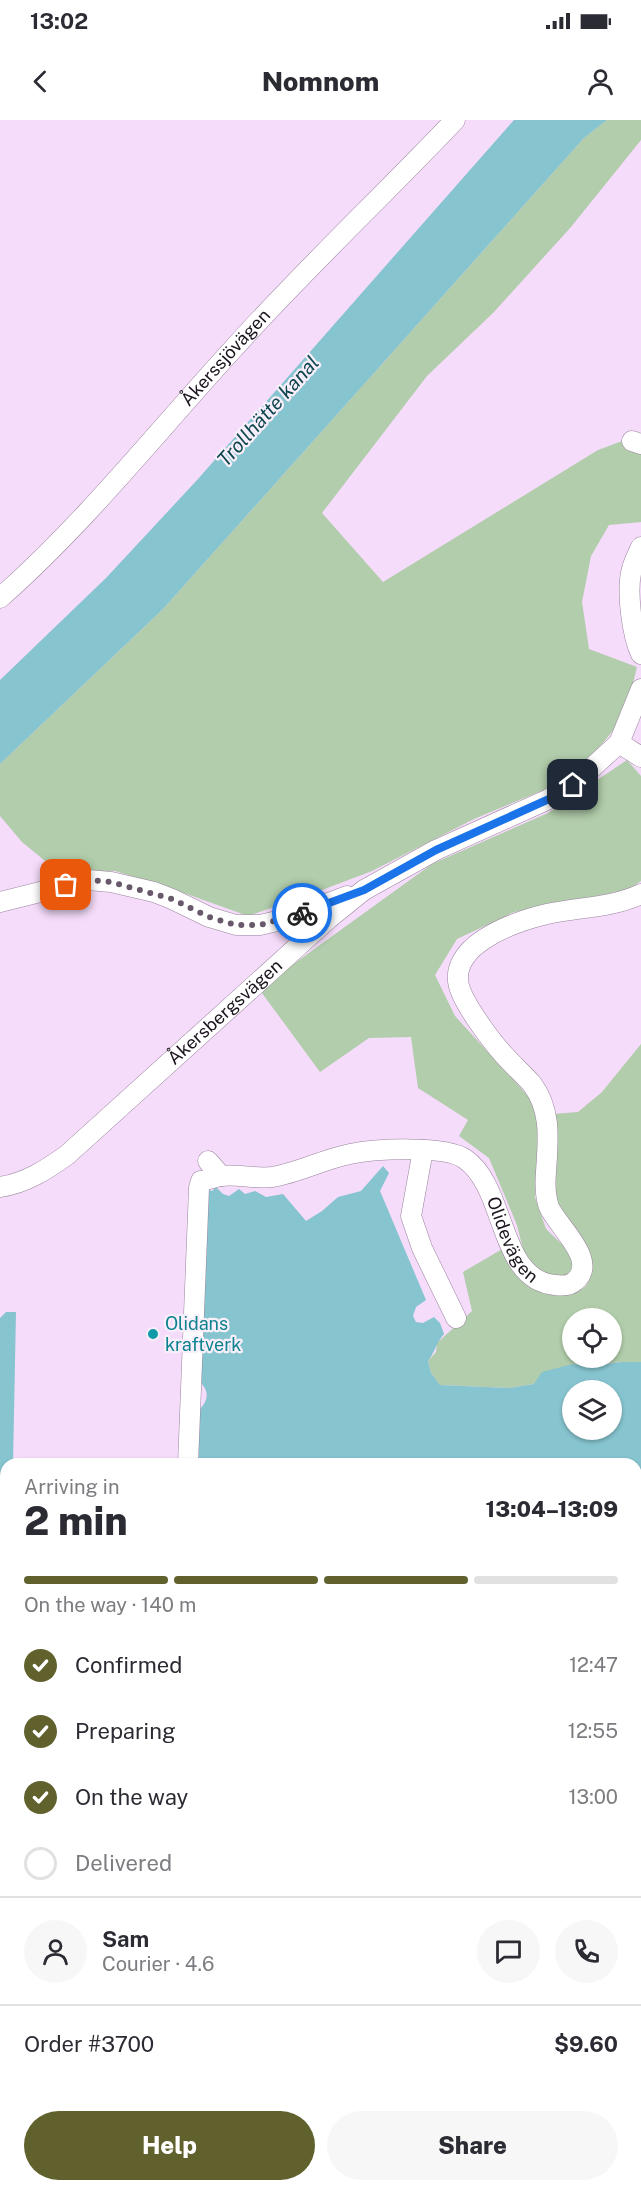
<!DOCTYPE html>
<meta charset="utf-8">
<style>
:root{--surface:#fff;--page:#f7f7f7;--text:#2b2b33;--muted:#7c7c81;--line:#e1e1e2;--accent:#61612e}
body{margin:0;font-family:"Public Sans",sans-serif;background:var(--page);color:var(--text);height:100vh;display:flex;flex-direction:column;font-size:22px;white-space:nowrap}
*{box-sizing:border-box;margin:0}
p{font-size:20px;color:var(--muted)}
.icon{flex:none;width:33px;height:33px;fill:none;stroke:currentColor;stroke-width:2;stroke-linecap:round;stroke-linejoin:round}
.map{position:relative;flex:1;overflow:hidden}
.details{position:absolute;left:0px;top:1338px;width:642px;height:734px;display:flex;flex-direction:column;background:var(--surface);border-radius:18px 18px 0 0;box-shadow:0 2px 4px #0004}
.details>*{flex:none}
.fabs{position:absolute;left:562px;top:1188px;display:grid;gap:12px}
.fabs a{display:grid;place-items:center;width:60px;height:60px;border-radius:50%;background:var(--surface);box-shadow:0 2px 4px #0004;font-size:30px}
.pin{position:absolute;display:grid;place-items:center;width:51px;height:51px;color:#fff;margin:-26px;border-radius:12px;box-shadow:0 3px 9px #0006}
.courier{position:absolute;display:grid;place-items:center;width:60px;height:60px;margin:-30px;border:4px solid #1a73e8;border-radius:50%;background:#fff;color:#222;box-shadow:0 2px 8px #0007}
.headline em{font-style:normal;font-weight:800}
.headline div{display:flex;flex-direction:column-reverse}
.headline{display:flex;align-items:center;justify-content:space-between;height:102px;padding:0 24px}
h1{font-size:39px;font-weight:800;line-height:45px}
.bar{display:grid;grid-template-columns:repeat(4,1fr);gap:9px 6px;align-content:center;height:72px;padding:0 24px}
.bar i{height:8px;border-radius:4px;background:var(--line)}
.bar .selected{background:var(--accent)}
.bar p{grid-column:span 4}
.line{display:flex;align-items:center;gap:15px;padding:0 24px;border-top:2px solid var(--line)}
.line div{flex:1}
.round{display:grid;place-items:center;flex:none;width:63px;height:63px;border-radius:32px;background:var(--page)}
ol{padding:0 24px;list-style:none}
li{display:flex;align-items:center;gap:18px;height:66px}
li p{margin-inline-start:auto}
li .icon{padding:6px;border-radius:50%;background:var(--accent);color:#fff;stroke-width:4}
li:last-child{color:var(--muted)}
li i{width:33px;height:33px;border:3px solid var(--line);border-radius:50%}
.action{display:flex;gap:12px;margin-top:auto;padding:12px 24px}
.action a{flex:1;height:69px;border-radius:36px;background:var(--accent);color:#fff;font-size:24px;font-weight:800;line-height:69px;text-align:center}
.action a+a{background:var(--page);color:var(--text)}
.status{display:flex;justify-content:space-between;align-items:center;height:42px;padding:0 30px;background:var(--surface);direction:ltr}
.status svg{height:16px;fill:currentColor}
header{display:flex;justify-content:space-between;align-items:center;height:78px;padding:0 24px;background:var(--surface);font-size:27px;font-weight:800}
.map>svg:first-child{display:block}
</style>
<div class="status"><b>13:02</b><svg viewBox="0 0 49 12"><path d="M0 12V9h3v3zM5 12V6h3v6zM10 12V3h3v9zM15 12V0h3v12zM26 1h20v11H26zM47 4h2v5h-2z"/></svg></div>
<header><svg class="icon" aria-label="back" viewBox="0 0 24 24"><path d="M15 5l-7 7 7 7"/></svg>Nomnom<svg class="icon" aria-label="person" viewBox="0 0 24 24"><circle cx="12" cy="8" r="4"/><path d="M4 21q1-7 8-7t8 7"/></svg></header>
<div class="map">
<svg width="641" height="2071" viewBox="0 0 641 2071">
<rect width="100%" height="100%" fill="#f5dcfa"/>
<path fill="#b1cdab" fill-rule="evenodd" d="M 607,0 L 641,0 L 641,20 L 571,107 L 493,193 L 427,256 L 322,393 L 383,462 L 598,330 L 641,314 L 641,402 L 609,405 L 591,436 L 582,482 L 589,529 L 637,547 L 631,571 L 615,608 L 590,639 L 558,664 L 474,699 L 372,751 L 322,770 L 248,796 L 170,768 L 115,751 L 61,754 L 22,722 L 0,696 L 0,644 L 163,489 L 584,18 Z
M 627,640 L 641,656 L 641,761 L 628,770 L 514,792 L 457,819 L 435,855 L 455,896 L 538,987 L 540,1030 L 535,1077 L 546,1109 L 571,1133 L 575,1153 L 562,1158 L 542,1155 L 525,1137 L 517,1105 L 489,1038 L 459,1016 L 468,1000 L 418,968 L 411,917 L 369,918 L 320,952 L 259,869 L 432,744 L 548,693 Z
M 641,924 L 641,1242 L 621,1242 L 591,1246 L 573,1244 L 534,1264 L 509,1268 L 440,1265 L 431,1253 L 428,1241 L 436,1232 L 437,1223 L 472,1191 L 463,1152 L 504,1128 L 573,1172 C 587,1169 590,1163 591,1149 L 553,1089 L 554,994 L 578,992 L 602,972 ZM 573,1198 L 612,1198 L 612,1238 L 573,1238 Z
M 641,1390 L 641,1956 L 636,1954 L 636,1392 Z
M 6,1645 L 6,2042 L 0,2045 L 0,1651 Z
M 39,2066 L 135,2066 L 135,2071 L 20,2071 Z
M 318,2066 L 418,2066 L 415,2071 L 290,2071 Z"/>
<path fill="#86c4cf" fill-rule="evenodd" d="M 514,0 L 607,0 L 584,18 L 163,489 L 0,644 L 0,560 L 106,458 L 198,359 Z
M 383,1046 L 389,1053 L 380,1071 L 426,1180 L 416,1187 L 413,1196 L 416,1202 L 423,1203 L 434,1197 L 440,1203 L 444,1214 C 436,1223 435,1232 428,1241 L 431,1253 L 440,1265 L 509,1268 L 534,1264 L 542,1252 L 573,1244 L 591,1246 L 621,1242 L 641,1242 L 641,1390 L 636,1392 L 636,1344 L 198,1344 L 200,1289 C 209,1279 209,1271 200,1262 L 204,1068 L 212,1071 L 216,1067 L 223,1074 L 229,1076 L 239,1069 L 245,1074 L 255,1071 L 266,1077 L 283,1074 L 306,1101 L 322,1091 L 338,1077 L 361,1071 ZM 573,1270 L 612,1270 L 612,1310 L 573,1310 Z
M 6,1192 L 16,1192 L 13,1344 L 6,1344 L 6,1360 L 0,1358 L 0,1198 Z
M 6,1567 L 6,1645 L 0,1651 L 0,1573 Z"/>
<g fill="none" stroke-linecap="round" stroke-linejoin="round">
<g stroke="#9a839f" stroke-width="21">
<g id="minor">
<path d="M 632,321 L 641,324"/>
<path d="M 641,427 C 638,434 634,441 632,449 C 626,470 632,515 641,534"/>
<path id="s1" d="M 0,478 C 85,403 156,313 233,229 C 304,150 382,77 455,0"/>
<path d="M 619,623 L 641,637"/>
<path d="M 0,782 L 88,760 L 111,762 L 154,772 L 172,779 L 209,797 L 236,805 L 260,805 L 286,799 L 347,776"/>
<path d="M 423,1030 L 411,1096 L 422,1128 L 456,1198"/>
<path d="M 208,1041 L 221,1056"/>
<path id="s2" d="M 0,1067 C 26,1063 46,1050 67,1035 L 328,799 L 364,770 L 436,730 L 549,679 L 573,665 L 619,623 L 641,569"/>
<path id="s3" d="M 188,1344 L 199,1068 L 201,1061 C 208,1060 215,1057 221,1056 C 238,1054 255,1059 272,1057 C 298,1053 324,1039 350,1034 C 374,1029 446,1025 465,1039 C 507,1068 498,1160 555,1165 C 562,1166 570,1166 575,1161 C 599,1141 558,1107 549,1087 C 545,1076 545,1064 546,1052 C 548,1020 552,991 532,964 C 523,954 513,945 504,935 C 491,921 468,889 461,872 C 442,827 513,802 547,794 C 578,787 612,788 641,774"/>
<path d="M 0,1505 L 6,1501"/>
<path d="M 636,2002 L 641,2004"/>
<path d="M 0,2060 L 6,2057"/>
<path d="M 446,2066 L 451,2071"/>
<path d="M 157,2071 L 158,2066"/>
<path d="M 428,2071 L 430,2066"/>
</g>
</g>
<use href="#minor" stroke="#fff" stroke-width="20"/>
</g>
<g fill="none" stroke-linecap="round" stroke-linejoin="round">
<path stroke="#67596a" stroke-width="6" stroke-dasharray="0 10.8" d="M 66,765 L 88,760 L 111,762 L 172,779 L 209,797 L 236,805 L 260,805 L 302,793"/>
<path stroke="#1a73e8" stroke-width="8" d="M 302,793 L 364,770 L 436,730 L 549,679 L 573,665"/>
</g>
<circle fill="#0f9aa8" stroke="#f9effb" stroke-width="2" cx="153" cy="1214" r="6"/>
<g text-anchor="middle" stroke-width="4.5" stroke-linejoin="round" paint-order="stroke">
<g font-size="18" fill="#1b131d" stroke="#f9effb">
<text dy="6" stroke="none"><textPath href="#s1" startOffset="330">Åkerssjövägen</textPath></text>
<text dy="6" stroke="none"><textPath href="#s2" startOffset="288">Åkersbergsvägen</textPath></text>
<text dy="6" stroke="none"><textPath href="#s3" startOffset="648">Olidevägen</textPath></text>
</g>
<g font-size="18" fill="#0d838f" stroke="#f9effb" text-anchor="start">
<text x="165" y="1210">Olidans<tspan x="165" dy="21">kraftverk</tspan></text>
</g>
<g font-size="20" font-style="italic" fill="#0d464e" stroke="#f9effb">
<text transform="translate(268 291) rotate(-48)" y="7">Trollhätte kanal</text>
</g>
</g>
</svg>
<div class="fabs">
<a><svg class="icon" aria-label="locate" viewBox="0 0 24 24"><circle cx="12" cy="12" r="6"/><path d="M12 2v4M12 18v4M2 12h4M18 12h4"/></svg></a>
<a><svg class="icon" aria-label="layers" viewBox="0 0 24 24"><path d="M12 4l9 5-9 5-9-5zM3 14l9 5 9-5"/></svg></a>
</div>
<div class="pin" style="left:66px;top:765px;background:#ea580c"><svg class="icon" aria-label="bag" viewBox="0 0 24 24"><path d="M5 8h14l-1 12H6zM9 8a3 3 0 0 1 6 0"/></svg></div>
<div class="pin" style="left:573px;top:665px;background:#1f2937"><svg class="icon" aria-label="home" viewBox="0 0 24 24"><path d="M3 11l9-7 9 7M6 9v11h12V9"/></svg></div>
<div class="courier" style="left:302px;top:793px"><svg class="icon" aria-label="bike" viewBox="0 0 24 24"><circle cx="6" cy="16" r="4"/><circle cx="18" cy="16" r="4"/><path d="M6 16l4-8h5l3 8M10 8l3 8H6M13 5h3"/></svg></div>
<section class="details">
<div class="headline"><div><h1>2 min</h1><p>Arriving in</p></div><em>13:04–13:09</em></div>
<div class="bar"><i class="selected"></i><i class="selected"></i><i class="selected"></i><i></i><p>On the way · 140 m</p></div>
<ol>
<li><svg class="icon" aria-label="check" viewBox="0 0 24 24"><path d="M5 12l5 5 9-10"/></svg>Confirmed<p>12:47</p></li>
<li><svg class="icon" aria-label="check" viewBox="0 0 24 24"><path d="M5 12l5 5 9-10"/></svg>Preparing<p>12:55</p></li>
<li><svg class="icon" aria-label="check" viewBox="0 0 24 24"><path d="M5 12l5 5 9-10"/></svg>On the way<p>13:00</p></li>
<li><i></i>Delivered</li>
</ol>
<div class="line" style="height:108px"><a class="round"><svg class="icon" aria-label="person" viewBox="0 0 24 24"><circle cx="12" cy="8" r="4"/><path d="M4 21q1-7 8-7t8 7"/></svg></a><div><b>Sam</b><p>Courier · 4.6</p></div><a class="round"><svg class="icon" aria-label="chat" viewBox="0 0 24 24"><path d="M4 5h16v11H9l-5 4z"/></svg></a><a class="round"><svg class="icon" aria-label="phone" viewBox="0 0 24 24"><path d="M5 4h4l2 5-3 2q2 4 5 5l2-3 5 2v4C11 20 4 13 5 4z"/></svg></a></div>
<div class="line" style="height:78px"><div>Order #3700</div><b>$9.60</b></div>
<div class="action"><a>Help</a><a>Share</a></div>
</section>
</div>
